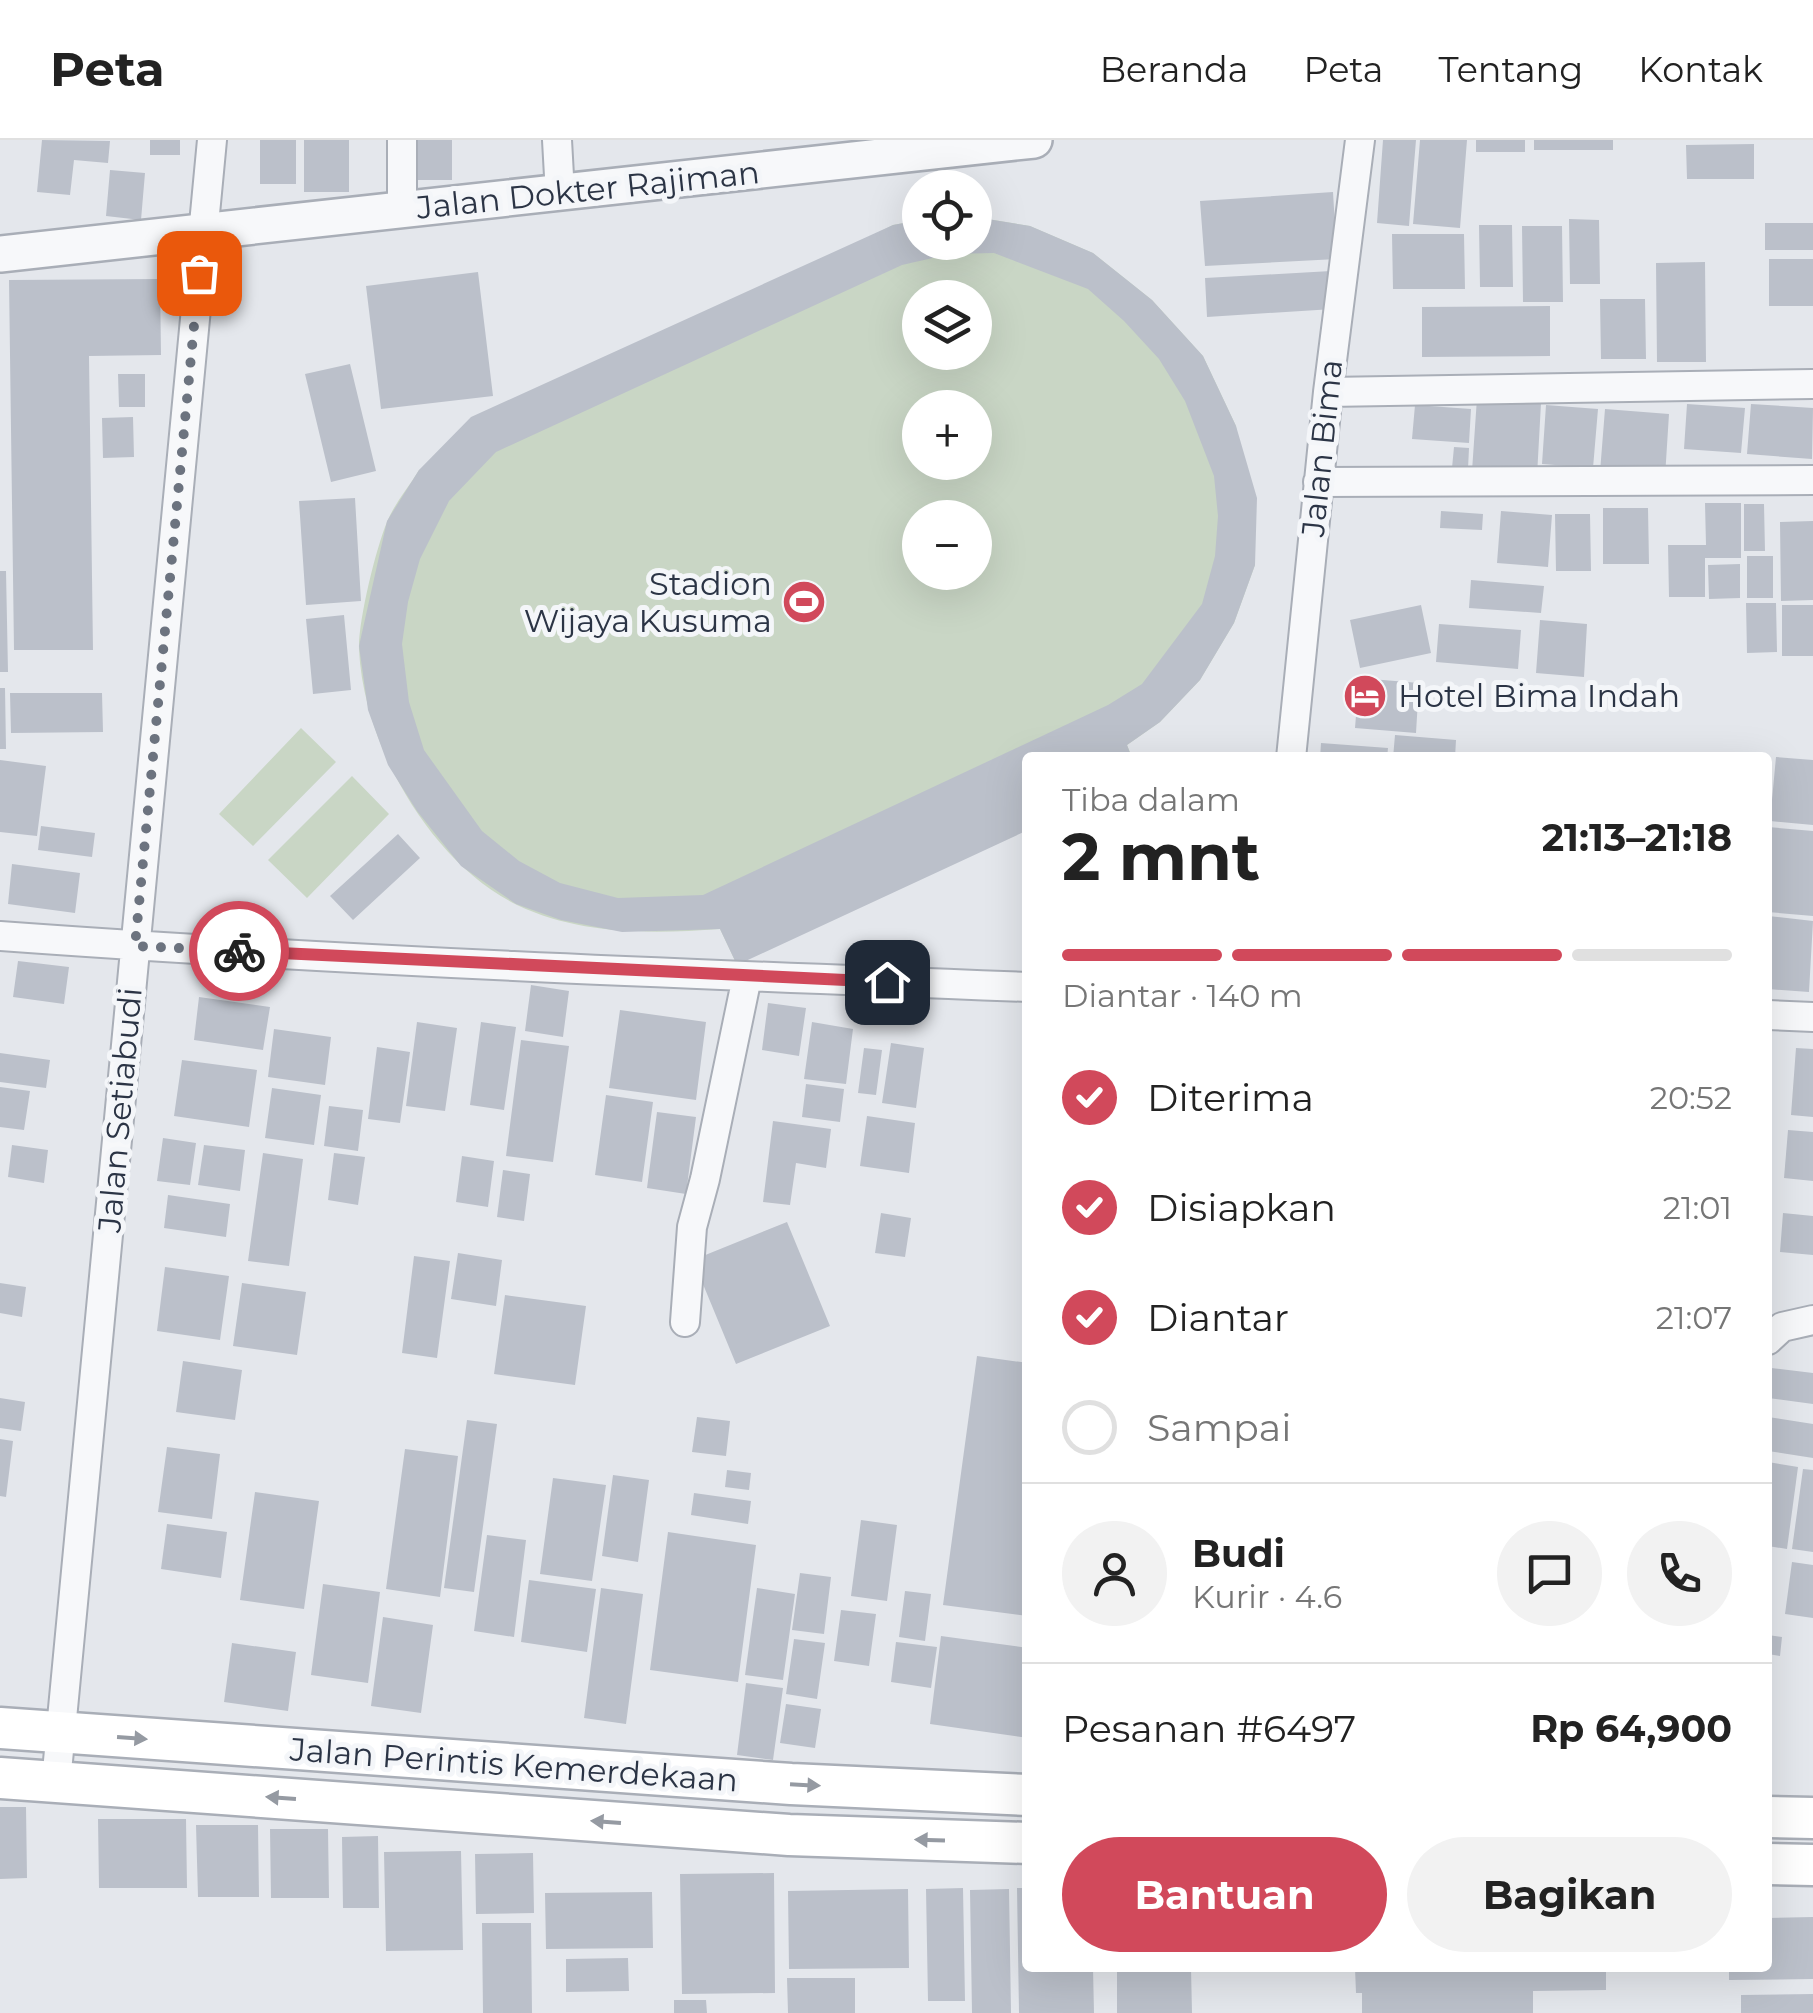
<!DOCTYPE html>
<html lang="id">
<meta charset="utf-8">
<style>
:root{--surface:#fff;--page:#f2f2f2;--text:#222;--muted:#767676;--line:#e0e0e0;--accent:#d1495b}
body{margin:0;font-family:Montserrat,sans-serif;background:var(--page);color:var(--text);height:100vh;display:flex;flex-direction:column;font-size:38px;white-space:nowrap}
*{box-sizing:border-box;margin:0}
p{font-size:32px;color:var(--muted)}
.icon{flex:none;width:55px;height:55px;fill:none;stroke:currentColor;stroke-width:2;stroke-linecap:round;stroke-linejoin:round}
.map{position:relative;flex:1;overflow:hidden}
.side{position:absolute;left:1022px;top:612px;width:750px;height:1220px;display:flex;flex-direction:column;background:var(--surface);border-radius:10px;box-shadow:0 10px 40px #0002}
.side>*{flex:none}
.buttons{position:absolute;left:902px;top:30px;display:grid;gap:20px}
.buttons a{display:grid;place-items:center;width:90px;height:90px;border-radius:50%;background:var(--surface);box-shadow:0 10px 40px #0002;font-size:50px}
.pin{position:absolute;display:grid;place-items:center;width:85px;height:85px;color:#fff;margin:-42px;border-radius:20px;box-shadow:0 5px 15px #0006}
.courier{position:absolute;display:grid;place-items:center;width:100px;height:100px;margin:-50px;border:8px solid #d1495b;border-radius:50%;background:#fff;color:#222;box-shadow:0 2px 12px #0007}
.overview em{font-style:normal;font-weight:700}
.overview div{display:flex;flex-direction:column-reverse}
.overview{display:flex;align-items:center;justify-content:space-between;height:170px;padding:0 40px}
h1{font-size:65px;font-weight:700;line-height:75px}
.bar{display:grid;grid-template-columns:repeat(4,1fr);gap:15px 10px;align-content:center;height:120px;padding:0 40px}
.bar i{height:12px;border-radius:8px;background:var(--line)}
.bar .on{background:var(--accent)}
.bar p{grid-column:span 4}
.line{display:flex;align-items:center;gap:25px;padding:0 40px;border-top:2px solid var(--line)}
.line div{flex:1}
.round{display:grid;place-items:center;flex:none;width:105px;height:105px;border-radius:52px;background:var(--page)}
ol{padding:0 40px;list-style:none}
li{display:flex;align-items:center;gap:30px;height:110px}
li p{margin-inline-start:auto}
li .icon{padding:10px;border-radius:50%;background:var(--accent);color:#fff;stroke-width:4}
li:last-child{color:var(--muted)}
li i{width:55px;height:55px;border:5px solid var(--line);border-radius:50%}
.primary-button{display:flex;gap:20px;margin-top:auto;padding:20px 40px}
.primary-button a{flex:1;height:115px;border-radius:60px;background:var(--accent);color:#fff;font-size:40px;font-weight:700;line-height:115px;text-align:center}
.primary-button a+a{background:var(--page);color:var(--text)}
header{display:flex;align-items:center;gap:60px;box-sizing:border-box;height:140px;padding:0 50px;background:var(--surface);border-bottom:2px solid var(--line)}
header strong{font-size:48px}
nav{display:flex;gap:55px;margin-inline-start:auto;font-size:35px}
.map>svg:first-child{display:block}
</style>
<header>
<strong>Peta</strong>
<nav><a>Beranda</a><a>Peta</a><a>Tentang</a><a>Kontak</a></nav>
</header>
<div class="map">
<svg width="1813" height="1873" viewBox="0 0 1813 1873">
<rect width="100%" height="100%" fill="#e4e7ec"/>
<path fill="#c9d6c5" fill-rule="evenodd" d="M 975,77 L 1030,86 L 1093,113 L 1152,160 L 1203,216 L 1236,286 L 1255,425 L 1234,483 L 1200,540 L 1160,582 L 1127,605 L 1132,617 L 1028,618 L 737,825 L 720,789 C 652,794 580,795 517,765 C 430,722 363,604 359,509 C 358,482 376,408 387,382 C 394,364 409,347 419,330 L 893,85 L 920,80 L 920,102 L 975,102 ZM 920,158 L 975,158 L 975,212 L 920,212 ZM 920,268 L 975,268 L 975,322 L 920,322 ZM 920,378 L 975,378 L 975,432 L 920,432 Z
M 301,588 L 336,622 L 253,706 L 219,674 Z
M 352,636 L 389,674 L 307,758 L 268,720 Z"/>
<path fill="#bbc0ca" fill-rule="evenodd" d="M 42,0 L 110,1 L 108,23 L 74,20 L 70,55 L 37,52 Z
M 150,0 L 180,0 L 180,15 L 150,15 Z
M 260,0 L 296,0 L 296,44 L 260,44 Z
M 304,0 L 349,0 L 349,52 L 304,52 Z
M 417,0 L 452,0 L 452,40 L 417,40 Z
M 1383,0 L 1416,0 L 1409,86 L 1377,83 Z
M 1420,0 L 1467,0 L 1460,88 L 1413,84 Z
M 1476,0 L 1525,0 L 1525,12 L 1476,12 Z
M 1534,0 L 1613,0 L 1613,10 L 1534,10 Z
M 1754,4 L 1754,39 L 1687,39 L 1686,5 Z
M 110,30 L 145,33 L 141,80 L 106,76 Z
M 1333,52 L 1337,119 L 1205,126 L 1200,61 Z
M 975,77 L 1030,86 L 1093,113 L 1152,160 L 1203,216 L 1236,286 L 1257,358 L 1255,425 L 1234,483 L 1200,540 L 1160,582 L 1127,605 L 1132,618 L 1028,618 L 1028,690 L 737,825 L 720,789 L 622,792 L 561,780 L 516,764 L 461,726 L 417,671 L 388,625 L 368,570 L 359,506 L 387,381 L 419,330 L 471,277 L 893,85 L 920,80 L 920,102 L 975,102 ZM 994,113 L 1088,149 L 1124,181 L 1159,219 L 1185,261 L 1214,336 L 1218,376 L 1215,416 L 1202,464 L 1142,544 L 1108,565 L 703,755 L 618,758 L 560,743 L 519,721 L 482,691 L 424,610 L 409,562 L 402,504 L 408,462 L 420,419 L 449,361 L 496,312 L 902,125 L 950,114 Z
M 1569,79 L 1599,80 L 1600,144 L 1570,144 Z
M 1765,83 L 1813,83 L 1813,110 L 1765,110 Z
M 1479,85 L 1512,85 L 1513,147 L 1480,147 Z
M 1522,86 L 1562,86 L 1563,162 L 1523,162 Z
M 1392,94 L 1464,94 L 1465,149 L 1393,149 Z
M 1769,119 L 1813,119 L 1813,166 L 1769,166 Z
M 1705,122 L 1706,222 L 1657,222 L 1656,123 Z
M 1331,131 L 1333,169 L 1207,177 L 1205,138 Z
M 478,132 L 493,256 L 381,269 L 366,146 Z
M 160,139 L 161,215 L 89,216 L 93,510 L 14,510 L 9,140 Z
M 1600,159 L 1645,159 L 1646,219 L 1601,219 Z
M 1550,166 L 1550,216 L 1422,217 L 1422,167 Z
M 350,224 L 376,331 L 331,342 L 305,234 Z
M 118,234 L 145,234 L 145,267 L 119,267 Z
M 1477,258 L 1541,263 L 1537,336 L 1472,331 Z
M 1687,264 L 1745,268 L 1741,313 L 1684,309 Z
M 1751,264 L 1813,268 L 1812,319 L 1747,314 Z
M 1415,265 L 1471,269 L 1469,303 L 1412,299 Z
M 1546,265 L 1598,269 L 1593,328 L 1542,324 Z
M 1605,269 L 1669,274 L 1665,337 L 1600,332 Z
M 133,277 L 134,317 L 103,318 L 102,278 Z
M 1454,307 L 1469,308 L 1468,329 L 1452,328 Z
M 355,358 L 361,461 L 306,465 L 299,361 Z
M 1705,363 L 1741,363 L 1741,418 L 1705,418 L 1705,457 L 1669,457 L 1668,405 L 1706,405 Z
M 1744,364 L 1764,364 L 1765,411 L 1744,411 Z
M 1603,368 L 1648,368 L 1649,424 L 1603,424 Z
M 1441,371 L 1483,374 L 1482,390 L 1440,388 Z
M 1501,371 L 1552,375 L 1548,427 L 1497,423 Z
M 1555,374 L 1590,374 L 1591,431 L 1556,431 Z
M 1813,381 L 1813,460 L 1781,461 L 1780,382 Z
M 1747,416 L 1773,416 L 1773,458 L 1747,458 Z
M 1740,424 L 1740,458 L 1709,459 L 1708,425 Z
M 0,431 L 6,431 L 8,532 L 0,532 Z
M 1471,440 L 1544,446 L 1541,473 L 1469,468 Z
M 1746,463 L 1776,463 L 1777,512 L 1747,513 Z
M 1421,465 L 1431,513 L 1360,528 L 1350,480 Z
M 1782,465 L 1813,465 L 1813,516 L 1782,516 Z
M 344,475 L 351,550 L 313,554 L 306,479 Z
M 1540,480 L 1587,484 L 1584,537 L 1536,533 Z
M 1439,484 L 1521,490 L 1518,529 L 1436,522 Z
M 1359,538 L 1419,543 L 1416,593 L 1355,588 Z
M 0,548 L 5,548 L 6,609 L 0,609 Z
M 10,553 L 102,553 L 103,592 L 11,593 Z
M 1395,595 L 1456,600 L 1455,618 L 1393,618 Z
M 1321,603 L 1388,608 L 1387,618 L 1320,618 Z
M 1776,617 L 1813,620 L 1813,685 L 1770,681 Z
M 0,620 L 46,626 L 37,696 L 0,692 Z
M 41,686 L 95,693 L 92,717 L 38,710 Z
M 1768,687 L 1813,691 L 1813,776 L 1768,772 Z
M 398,694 L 420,718 L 353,780 L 330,756 Z
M 12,724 L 80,733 L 75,773 L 8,764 Z
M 1768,776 L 1813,781 L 1809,852 L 1768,849 Z
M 18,821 L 69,827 L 64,864 L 13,857 Z
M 531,845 L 569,851 L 563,897 L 525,891 Z
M 199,857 L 270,867 L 263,910 L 194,900 Z
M 768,863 L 806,868 L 799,916 L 762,910 Z
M 620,870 L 706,882 L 696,960 L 609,948 Z
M 417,882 L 457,888 L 445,971 L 406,966 Z
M 481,882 L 516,887 L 504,970 L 470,965 Z
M 812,882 L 853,889 L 846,944 L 804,939 Z
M 274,889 L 331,897 L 325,945 L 268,937 Z
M 521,900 L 569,906 L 553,1022 L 506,1016 Z
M 891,903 L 924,908 L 916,968 L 882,963 Z
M 377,907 L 410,912 L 400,983 L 368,979 Z
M 864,908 L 882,910 L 876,955 L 858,953 Z
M 1796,908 L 1813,909 L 1813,977 L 1791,975 Z
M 0,913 L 50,920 L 46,948 L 0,942 Z
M 182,920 L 257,930 L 249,987 L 174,976 Z
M 806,944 L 844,949 L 840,982 L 802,977 Z
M 0,947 L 30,951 L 24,990 L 0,987 Z
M 272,948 L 321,955 L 314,1005 L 265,998 Z
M 606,955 L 653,962 L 642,1042 L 595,1035 Z
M 329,966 L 363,970 L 358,1011 L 324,1006 Z
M 657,972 L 696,977 L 686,1054 L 647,1048 Z
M 867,976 L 915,983 L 909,1033 L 860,1026 Z
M 773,981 L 831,989 L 826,1028 L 796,1023 L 790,1065 L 763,1062 Z
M 1788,990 L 1813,992 L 1813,1041 L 1784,1038 Z
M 163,998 L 196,1003 L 190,1045 L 157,1041 Z
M 12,1005 L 48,1010 L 44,1043 L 8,1037 Z
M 204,1005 L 245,1010 L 240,1051 L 198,1045 Z
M 263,1013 L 303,1019 L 289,1126 L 248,1121 Z
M 334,1013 L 365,1017 L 358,1065 L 328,1060 Z
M 462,1016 L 494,1021 L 488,1067 L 456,1062 Z
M 503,1030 L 530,1034 L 524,1081 L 497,1077 Z
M 168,1055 L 230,1064 L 226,1097 L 164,1088 Z
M 881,1073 L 911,1078 L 905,1117 L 875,1113 Z
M 1783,1073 L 1813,1076 L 1813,1115 L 1780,1112 Z
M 787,1082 L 830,1186 L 736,1224 L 693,1120 Z
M 458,1113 L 502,1120 L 496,1166 L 451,1159 Z
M 414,1116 L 450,1121 L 437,1218 L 402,1213 Z
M 165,1127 L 229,1136 L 220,1200 L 157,1191 Z
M 0,1143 L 26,1147 L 22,1177 L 0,1173 Z
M 242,1143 L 306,1152 L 297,1215 L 233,1206 Z
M 505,1155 L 586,1166 L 575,1245 L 494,1234 Z
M 977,1216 L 1028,1223 L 1028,1476 L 943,1465 Z
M 183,1221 L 242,1230 L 235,1280 L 176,1272 Z
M 1771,1228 L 1813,1233 L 1813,1264 L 1768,1258 Z
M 0,1258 L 25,1262 L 21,1291 L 0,1288 Z
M 697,1277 L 730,1281 L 726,1316 L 692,1312 Z
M 1768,1277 L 1813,1284 L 1813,1318 L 1768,1311 Z
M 467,1280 L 497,1284 L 474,1452 L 444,1448 Z
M 0,1299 L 13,1301 L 6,1357 L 0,1356 Z
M 167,1307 L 220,1314 L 212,1379 L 158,1372 Z
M 405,1309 L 458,1316 L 440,1457 L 386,1449 Z
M 1768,1322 L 1798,1327 L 1787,1409 L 1768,1406 Z
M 1803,1329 L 1813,1330 L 1813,1412 L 1792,1409 Z
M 727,1330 L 751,1333 L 749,1350 L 725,1347 Z
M 613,1335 L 649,1340 L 638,1422 L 602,1416 Z
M 553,1338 L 606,1345 L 592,1441 L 540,1434 Z
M 255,1352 L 319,1361 L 304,1469 L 240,1460 Z
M 694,1353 L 751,1361 L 748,1384 L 691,1375 Z
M 861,1380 L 897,1385 L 887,1461 L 851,1456 Z
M 167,1384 L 227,1392 L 221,1438 L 161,1429 Z
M 668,1392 L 756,1405 L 738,1542 L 650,1530 Z
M 487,1395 L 526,1400 L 514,1497 L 474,1491 Z
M 1792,1422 L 1813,1425 L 1813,1478 L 1785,1474 Z
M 800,1433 L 831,1437 L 824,1494 L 792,1490 Z
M 529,1440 L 596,1449 L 587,1512 L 521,1502 Z
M 323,1444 L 380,1452 L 368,1543 L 311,1535 Z
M 601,1448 L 643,1454 L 626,1584 L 584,1578 Z
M 757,1448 L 795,1454 L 783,1540 L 745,1535 Z
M 905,1451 L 931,1454 L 925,1501 L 899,1497 Z
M 841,1470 L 876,1474 L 869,1526 L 834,1521 Z
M 383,1477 L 433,1485 L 421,1573 L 371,1566 Z
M 1768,1495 L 1782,1497 L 1780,1516 L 1768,1514 Z
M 941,1496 L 1028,1508 L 1028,1598 L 930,1584 Z
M 794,1499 L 825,1503 L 817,1559 L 786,1554 Z
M 896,1502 L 937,1507 L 931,1548 L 891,1542 Z
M 232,1503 L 296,1512 L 288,1571 L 224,1562 Z
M 746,1543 L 783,1548 L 773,1620 L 737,1615 Z
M 786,1564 L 821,1569 L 815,1608 L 780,1603 Z
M 0,1667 L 26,1667 L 27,1738 L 0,1739 Z
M 98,1679 L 186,1679 L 187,1748 L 99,1748 Z
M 196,1685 L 258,1685 L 259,1757 L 198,1757 Z
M 270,1689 L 328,1689 L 329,1758 L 271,1758 Z
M 378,1696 L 379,1768 L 343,1768 L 342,1697 Z
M 461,1711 L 463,1810 L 386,1811 L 384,1712 Z
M 533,1713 L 534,1773 L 476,1774 L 475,1714 Z
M 774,1733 L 775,1853 L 682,1854 L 680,1734 Z
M 963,1748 L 965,1861 L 928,1861 L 926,1749 Z
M 1017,1748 L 1028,1748 L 1028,1828 L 1093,1828 L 1094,1873 L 1019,1873 Z
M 908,1749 L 909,1828 L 789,1829 L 788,1751 Z
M 1009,1749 L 1011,1873 L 972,1873 L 970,1750 Z
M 652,1752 L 653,1808 L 546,1809 L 545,1753 Z
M 1813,1777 L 1813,1839 L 1729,1840 L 1729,1828 L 1768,1828 L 1768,1778 Z
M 482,1783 L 531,1783 L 532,1873 L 483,1873 Z
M 628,1818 L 629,1851 L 566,1852 L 566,1819 Z
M 1117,1828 L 1191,1828 L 1192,1873 L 1117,1873 Z
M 1355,1828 L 1606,1828 L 1606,1850 L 1533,1851 L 1533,1873 L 1362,1873 L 1362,1853 L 1356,1853 Z
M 787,1838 L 855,1838 L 855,1873 L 788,1873 Z
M 1813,1854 L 1813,1873 L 1741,1873 L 1741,1855 Z
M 674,1860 L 706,1860 L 707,1873 L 674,1873 Z"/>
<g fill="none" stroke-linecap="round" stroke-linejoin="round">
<g stroke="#a9aeb7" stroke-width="32">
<path id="minor" d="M 402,0 L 402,71
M 557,0 L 560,54
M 1328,252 L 1813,244
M 1318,342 L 1813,340
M 1291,618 L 1328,252 L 1360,0
M 0,796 C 342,821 685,834 1028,847
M 1768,875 L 1813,877
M 685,1182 L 692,1087 L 705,1039 L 747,837
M 1768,1200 L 1782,1187 L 1813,1180
M 56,1642 L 212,0"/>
</g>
<g stroke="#a9aeb7" stroke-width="40">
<path id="tertiary" d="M 0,114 L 1034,0"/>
</g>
<g stroke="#a9aeb7" stroke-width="45">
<path id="secondary" d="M 0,1588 L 791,1644 L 1028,1655
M 0,1638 L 789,1695 L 1028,1703
M 1768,1677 L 1813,1678
M 1768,1724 L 1813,1725"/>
</g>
<use href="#minor" stroke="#f7f8fa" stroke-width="28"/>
<use href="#tertiary" stroke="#f7f8fa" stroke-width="35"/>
<use href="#secondary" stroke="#fff" stroke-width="40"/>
</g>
<defs><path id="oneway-solid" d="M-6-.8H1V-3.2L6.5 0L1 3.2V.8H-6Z" transform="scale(2.5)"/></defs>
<g fill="#959aa2">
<use href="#oneway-solid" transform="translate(132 1598) rotate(4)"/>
<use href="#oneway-solid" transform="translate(805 1645) rotate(3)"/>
<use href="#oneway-solid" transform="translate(281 1658) rotate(-176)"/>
<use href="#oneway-solid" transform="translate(606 1682) rotate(-176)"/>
<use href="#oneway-solid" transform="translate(930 1700) rotate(-178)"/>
</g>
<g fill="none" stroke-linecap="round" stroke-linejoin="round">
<path stroke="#6c737f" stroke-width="10" stroke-dasharray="0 18" d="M 199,133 L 135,806 L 239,811"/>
<path stroke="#d1495b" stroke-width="12" d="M 239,811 L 887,842"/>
</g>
<defs>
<g id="stadium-disc" transform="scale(2.25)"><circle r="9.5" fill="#d1495b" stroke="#f4f6f9"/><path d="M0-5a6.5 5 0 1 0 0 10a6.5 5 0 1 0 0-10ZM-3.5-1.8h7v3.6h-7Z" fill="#fff"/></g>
<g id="hotel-disc" transform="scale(2.25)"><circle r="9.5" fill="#d1495b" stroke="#f4f6f9"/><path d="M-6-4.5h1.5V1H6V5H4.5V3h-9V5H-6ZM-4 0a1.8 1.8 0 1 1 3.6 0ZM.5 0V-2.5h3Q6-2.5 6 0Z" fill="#fff"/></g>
</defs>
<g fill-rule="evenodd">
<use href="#stadium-disc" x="804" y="462"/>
<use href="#hotel-disc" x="1365" y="556"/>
</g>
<g text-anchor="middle" stroke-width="10" stroke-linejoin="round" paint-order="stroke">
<g font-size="32" fill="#2b3445" stroke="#f4f6f9">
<text transform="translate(588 50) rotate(-6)" y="11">Jalan Dokter Rajiman</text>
<text transform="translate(1322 308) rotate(-84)" y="11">Jalan Bima</text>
<text transform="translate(120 970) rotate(-85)" y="11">Jalan Setiabudi</text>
<text transform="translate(514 1625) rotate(4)" y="11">Jalan Perintis Kemerdekaan</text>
</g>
<g font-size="32" fill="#2b3445" stroke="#f4f6f9" text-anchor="end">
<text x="772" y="455">Stadion<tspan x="772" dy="37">Wijaya Kusuma</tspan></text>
<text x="1398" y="567" text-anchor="start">Hotel Bima Indah</text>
</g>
</g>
</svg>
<div class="buttons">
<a><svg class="icon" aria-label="locate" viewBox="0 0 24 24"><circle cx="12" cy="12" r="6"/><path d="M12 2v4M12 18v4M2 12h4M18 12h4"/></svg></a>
<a><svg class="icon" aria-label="layers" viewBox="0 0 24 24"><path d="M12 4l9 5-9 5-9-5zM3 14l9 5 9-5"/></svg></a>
<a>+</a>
<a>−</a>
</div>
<div class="pin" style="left:199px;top:133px;background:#ea580c"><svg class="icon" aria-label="bag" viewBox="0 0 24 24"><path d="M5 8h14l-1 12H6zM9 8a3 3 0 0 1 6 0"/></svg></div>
<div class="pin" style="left:887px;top:842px;background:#1f2937"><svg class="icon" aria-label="home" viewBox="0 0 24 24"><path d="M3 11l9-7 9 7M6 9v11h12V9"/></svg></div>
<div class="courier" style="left:239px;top:811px"><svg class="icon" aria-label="bike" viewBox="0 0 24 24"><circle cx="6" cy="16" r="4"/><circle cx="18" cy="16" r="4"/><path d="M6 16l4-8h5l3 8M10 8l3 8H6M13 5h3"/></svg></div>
<section class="side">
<div class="overview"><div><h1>2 mnt</h1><p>Tiba dalam</p></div><em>21:13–21:18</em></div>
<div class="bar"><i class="on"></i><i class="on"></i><i class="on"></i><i></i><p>Diantar · 140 m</p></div>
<ol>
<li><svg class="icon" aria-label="check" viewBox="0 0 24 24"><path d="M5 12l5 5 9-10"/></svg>Diterima<p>20:52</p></li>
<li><svg class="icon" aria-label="check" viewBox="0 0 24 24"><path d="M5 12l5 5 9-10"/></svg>Disiapkan<p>21:01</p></li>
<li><svg class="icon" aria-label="check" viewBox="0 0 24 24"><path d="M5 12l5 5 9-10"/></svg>Diantar<p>21:07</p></li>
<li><i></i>Sampai</li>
</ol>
<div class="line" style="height:180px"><a class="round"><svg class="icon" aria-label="person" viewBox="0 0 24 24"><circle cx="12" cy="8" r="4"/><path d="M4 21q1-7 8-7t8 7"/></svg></a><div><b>Budi</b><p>Kurir · 4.6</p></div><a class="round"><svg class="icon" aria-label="chat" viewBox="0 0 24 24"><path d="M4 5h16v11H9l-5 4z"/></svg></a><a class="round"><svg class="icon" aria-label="phone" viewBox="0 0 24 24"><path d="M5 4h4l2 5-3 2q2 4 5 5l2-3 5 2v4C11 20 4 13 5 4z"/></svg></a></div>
<div class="line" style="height:130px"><div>Pesanan #6497</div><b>Rp 64,900</b></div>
<div class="primary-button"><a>Bantuan</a><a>Bagikan</a></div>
</section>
</div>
